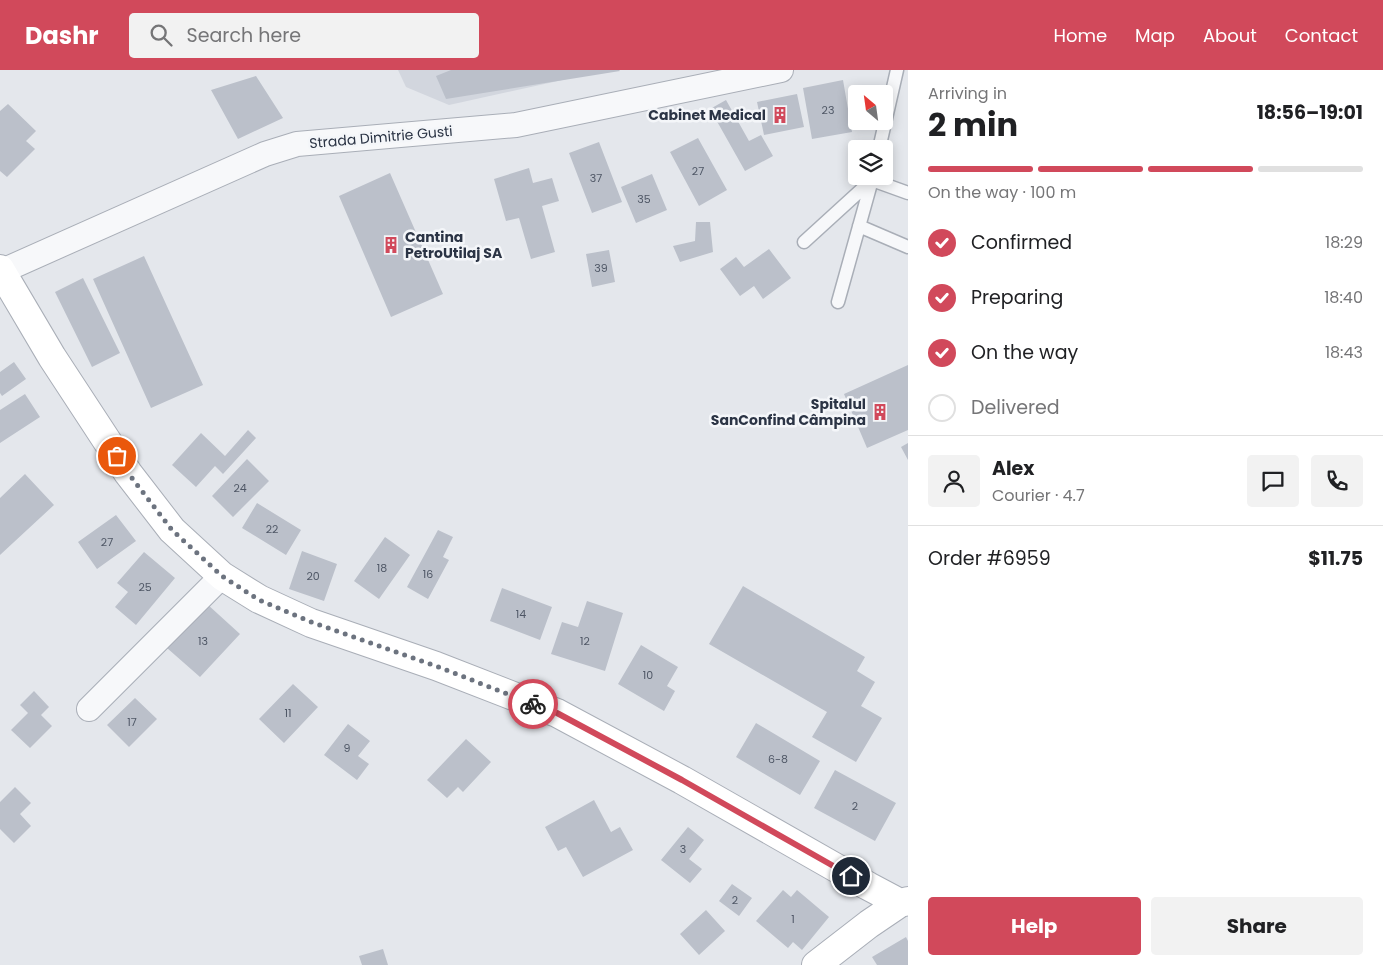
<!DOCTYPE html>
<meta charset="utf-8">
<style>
:root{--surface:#fff;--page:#f2f2f2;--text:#202124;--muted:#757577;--line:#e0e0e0;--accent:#d1495b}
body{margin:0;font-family:Poppins,sans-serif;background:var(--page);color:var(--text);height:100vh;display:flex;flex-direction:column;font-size:19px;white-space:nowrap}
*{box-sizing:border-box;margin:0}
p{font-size:16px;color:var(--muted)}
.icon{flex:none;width:28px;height:28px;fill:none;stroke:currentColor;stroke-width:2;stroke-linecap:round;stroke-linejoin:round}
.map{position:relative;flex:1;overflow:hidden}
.drawer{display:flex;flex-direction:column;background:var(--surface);width:475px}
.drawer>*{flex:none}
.needle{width:32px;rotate:331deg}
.tools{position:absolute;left:848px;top:15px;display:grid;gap:10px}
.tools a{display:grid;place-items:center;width:45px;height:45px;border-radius:5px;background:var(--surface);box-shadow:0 2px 12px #0003;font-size:25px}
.pin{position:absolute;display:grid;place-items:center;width:42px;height:42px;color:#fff;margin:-21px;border:2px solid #fff;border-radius:50%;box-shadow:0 1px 5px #0007}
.courier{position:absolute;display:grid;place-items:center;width:50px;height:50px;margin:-25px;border:4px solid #d1495b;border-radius:50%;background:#fff;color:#222;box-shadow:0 1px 6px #0007}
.headline em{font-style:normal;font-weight:700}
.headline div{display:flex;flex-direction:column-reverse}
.headline{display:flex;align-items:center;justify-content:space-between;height:85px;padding:0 20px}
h1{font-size:32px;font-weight:700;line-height:38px}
.bar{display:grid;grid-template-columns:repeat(4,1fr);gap:8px 5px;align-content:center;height:60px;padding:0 20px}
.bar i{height:6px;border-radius:4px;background:var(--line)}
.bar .active{background:var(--accent)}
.bar p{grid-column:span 4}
.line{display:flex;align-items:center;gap:12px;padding:0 20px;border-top:1px solid var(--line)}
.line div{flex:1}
.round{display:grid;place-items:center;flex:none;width:52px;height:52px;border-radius:5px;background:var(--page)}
ol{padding:0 20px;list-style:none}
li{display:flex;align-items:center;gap:15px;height:55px}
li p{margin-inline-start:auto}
li .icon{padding:5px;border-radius:50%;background:var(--accent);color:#fff;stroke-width:4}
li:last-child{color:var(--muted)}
li i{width:28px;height:28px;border:2px solid var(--line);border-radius:50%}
.action{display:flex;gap:10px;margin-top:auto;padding:10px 20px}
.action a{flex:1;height:58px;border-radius:5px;background:var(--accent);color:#fff;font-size:20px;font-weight:700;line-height:58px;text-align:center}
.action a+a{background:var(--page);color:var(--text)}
header{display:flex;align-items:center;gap:30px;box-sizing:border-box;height:70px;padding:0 25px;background:var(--accent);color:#fff}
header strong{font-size:24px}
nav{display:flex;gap:28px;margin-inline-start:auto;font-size:18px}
.search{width:350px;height:45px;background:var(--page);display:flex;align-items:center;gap:12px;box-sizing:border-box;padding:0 18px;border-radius:5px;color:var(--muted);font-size:19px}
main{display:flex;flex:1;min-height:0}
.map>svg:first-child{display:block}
</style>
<header>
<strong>Dashr</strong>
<div class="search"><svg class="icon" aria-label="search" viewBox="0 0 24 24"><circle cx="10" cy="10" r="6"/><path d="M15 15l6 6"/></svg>Search here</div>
<nav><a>Home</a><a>Map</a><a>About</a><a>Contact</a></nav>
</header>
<main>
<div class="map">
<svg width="908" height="895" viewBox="0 0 908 895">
<rect width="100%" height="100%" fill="#e4e7ec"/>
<path fill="#d2d6de" d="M 398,0 L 608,0 L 449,35 L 406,17 Z"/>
<path fill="#bbc0ca" d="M 451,0 L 619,0 L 620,1 L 446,29 L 436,6 Z
M 256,6 L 283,48 L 238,69 L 211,20 Z
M 843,10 L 852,62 L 812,69 L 803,18 Z
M 797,24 L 804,57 L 764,65 L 757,32 Z
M 726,30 L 749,71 L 761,65 L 773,86 L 745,101 L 710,39 Z
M 8,34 L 36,61 L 26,71 L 35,79 L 7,107 L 0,101 L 0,41 Z
M 698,68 L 727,120 L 699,136 L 670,82 Z
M 599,72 L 622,132 L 592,143 L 569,83 Z
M 529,98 L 533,113 L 552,108 L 559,131 L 542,136 L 555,182 L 531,189 L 519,148 L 506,151 L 494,109 Z
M 390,103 L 443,224 L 391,247 L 339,126 Z
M 652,104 L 667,140 L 636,153 L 621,117 Z
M 696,152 L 710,152 L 713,182 L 680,192 L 673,176 L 695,171 Z
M 769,179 L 791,208 L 763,229 L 754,216 L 740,226 L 720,199 L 736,187 L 744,197 Z
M 609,180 L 615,212 L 592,217 L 586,184 Z
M 144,186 L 203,315 L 151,338 L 93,209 Z
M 83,208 L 120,283 L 92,297 L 55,222 Z
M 14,292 L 26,309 L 2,326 L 0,323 L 0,302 Z
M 908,295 L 908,360 L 867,378 L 844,324 Z
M 25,324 L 40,347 L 0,373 L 0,340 Z
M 248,360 L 256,368 L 223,404 L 215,396 L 196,417 L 172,395 L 201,363 L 225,386 Z
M 908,373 L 908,390 L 901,377 Z
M 247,389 L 269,411 L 233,447 L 212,426 Z
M 25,404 L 54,435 L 0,485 L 0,428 Z
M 257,433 L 301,460 L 286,485 L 242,458 Z
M 116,445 L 136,471 L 97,499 L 78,472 Z
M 438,460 L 453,467 L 443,487 L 449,490 L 428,529 L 407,517 Z
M 385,467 L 410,485 L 379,529 L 354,511 Z
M 302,481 L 337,494 L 324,531 L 289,519 Z
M 144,482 L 175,508 L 136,555 L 115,537 L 128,522 L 117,513 Z
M 743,516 L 865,587 L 857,601 L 875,612 L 861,636 L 882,648 L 856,692 L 812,667 L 827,642 L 709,574 Z
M 502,518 L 552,537 L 540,570 L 490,551 Z
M 587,531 L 623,543 L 605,601 L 551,584 L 562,552 L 578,557 Z
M 207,534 L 240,564 L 200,607 L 167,578 Z
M 641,575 L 678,597 L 667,616 L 675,621 L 664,641 L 618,614 Z
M 293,614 L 318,637 L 284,673 L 259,649 Z
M 34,621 L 49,637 L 41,645 L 52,656 L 30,678 L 11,660 L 28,643 L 20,635 Z
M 135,628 L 157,649 L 129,677 L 107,655 Z
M 756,653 L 820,691 L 800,725 L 736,687 Z
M 348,654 L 370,671 L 358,686 L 369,694 L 357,710 L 324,685 Z
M 466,669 L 491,692 L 463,722 L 458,717 L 447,728 L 427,710 Z
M 835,700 L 896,733 L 875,771 L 814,738 Z
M 15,717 L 31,733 L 20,744 L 31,756 L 14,773 L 0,759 L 0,732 Z
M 594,730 L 611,762 L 620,757 L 633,780 L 583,807 L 566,777 L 558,781 L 545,757 Z
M 688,757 L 704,770 L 689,789 L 702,799 L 690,813 L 661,790 Z
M 732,814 L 752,828 L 739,846 L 719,831 Z
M 783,820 L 791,827 L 797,820 L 829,847 L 802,880 L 793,872 L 788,878 L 756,851 Z
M 706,840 L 725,861 L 699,885 L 680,864 Z
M 906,867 L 908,871 L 908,895 L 877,895 L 872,887 Z
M 383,879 L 388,895 L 362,895 L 359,886 Z"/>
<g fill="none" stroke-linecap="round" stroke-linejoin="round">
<g stroke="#a9aeb7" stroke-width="15">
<path id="lane" d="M 879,79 L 897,0
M 873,106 L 872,110 L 908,123
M 859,156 L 908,177
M 804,172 L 872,110
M 838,232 L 872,110"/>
</g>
<g stroke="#a9aeb7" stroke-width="26">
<path id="street" d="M 0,202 L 265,84 L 297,74 L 516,55 L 781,0
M 89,639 L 222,506"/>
</g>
<g stroke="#a9aeb7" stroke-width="30">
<path id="secondary" d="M 0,199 L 52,287 L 128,403 L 172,460 L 222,506 L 259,529 L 311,553 L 436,596 L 557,643 L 682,710 L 868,816 L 900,833
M 816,895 L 869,854 L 900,833 L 908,831"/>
</g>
<use href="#lane" stroke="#f7f8fa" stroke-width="12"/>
<use href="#street" stroke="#f7f8fa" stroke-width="24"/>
<use href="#secondary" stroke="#fff" stroke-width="28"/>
</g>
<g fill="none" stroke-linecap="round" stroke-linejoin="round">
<path stroke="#6c737f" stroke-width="5" stroke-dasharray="0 9" d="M 117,386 L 128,403 L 172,460 L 222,506 L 259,530 L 311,552 L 436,596 L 533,634"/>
<path stroke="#d1495b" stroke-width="6" d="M 533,634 L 557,643 L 682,710 L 851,806"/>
</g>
<defs>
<g id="building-bare" transform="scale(1.35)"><path d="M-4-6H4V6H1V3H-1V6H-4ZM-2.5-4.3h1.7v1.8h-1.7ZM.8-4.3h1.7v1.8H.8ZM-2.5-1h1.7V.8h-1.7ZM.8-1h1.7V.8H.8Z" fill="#d1495b" stroke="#f4f6f9" stroke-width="2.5" paint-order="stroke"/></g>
</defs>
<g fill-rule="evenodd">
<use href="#building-bare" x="780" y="45"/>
<use href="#building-bare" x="391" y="175"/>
<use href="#building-bare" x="880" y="342"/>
</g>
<g text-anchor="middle" stroke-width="5" stroke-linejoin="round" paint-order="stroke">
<g font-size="11" fill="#4f5766">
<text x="828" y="44">23</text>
<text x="698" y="105">27</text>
<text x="596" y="112">37</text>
<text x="644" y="133">35</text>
<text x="601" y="202">39</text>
<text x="240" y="422">24</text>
<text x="272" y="463">22</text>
<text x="107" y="476">27</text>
<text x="382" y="502">18</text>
<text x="428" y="508">16</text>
<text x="313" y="510">20</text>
<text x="145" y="521">25</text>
<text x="521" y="548">14</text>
<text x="203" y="575">13</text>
<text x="585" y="575">12</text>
<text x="648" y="609">10</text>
<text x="288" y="647">11</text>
<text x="132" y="656">17</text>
<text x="347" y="682">9</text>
<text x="778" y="693">6-8</text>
<text x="855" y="740">2</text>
<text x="683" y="783">3</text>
<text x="735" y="834">2</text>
<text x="793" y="853">1</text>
</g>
<g font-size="14" font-weight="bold" fill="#2b3445" stroke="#f4f6f9" text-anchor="end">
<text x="766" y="50">Cabinet Medical</text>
<text x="405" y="172" text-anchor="start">Cantina<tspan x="405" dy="16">PetroUtilaj SA</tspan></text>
<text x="866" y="339">Spitalul<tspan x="866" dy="16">SanConfind Câmpina</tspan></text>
</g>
<g font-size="14" fill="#2b3445" stroke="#f4f6f9">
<text transform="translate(381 67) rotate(-5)" y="5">Strada Dimitrie Gusti</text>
</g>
</g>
</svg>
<div class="tools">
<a><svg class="needle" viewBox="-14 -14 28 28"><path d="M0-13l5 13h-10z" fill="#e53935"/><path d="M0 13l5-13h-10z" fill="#757577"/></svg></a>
<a><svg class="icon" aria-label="layers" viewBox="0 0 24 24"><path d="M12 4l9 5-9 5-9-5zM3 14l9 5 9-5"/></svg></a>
</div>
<div class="pin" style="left:117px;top:386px;background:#ea580c"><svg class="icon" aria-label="bag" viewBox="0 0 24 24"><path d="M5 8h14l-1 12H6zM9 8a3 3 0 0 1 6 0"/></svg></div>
<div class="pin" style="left:851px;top:806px;background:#1f2937"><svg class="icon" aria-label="home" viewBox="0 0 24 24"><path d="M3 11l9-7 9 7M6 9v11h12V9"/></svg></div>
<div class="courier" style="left:533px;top:634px"><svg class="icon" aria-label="bike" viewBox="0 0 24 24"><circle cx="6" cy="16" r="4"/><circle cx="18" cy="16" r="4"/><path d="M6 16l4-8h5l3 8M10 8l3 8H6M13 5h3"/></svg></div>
</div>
<section class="drawer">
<div class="headline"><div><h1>2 min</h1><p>Arriving in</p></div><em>18:56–19:01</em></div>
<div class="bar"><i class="active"></i><i class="active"></i><i class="active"></i><i></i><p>On the way · 100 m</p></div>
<ol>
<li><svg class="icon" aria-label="check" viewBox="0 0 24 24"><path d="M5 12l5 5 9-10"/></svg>Confirmed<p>18:29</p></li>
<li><svg class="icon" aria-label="check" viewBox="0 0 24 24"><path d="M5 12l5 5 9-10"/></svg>Preparing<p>18:40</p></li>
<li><svg class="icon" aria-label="check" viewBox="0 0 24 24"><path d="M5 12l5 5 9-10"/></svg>On the way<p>18:43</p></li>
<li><i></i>Delivered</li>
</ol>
<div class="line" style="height:90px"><a class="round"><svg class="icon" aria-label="person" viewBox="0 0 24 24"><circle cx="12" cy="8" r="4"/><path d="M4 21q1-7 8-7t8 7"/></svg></a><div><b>Alex</b><p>Courier · 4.7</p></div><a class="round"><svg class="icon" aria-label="chat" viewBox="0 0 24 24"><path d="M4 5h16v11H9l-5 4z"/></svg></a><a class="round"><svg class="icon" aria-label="phone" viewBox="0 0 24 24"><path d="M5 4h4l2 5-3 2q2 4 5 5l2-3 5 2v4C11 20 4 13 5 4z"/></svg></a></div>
<div class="line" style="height:65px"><div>Order #6959</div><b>$11.75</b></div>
<div class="action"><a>Help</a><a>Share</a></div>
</section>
</main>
